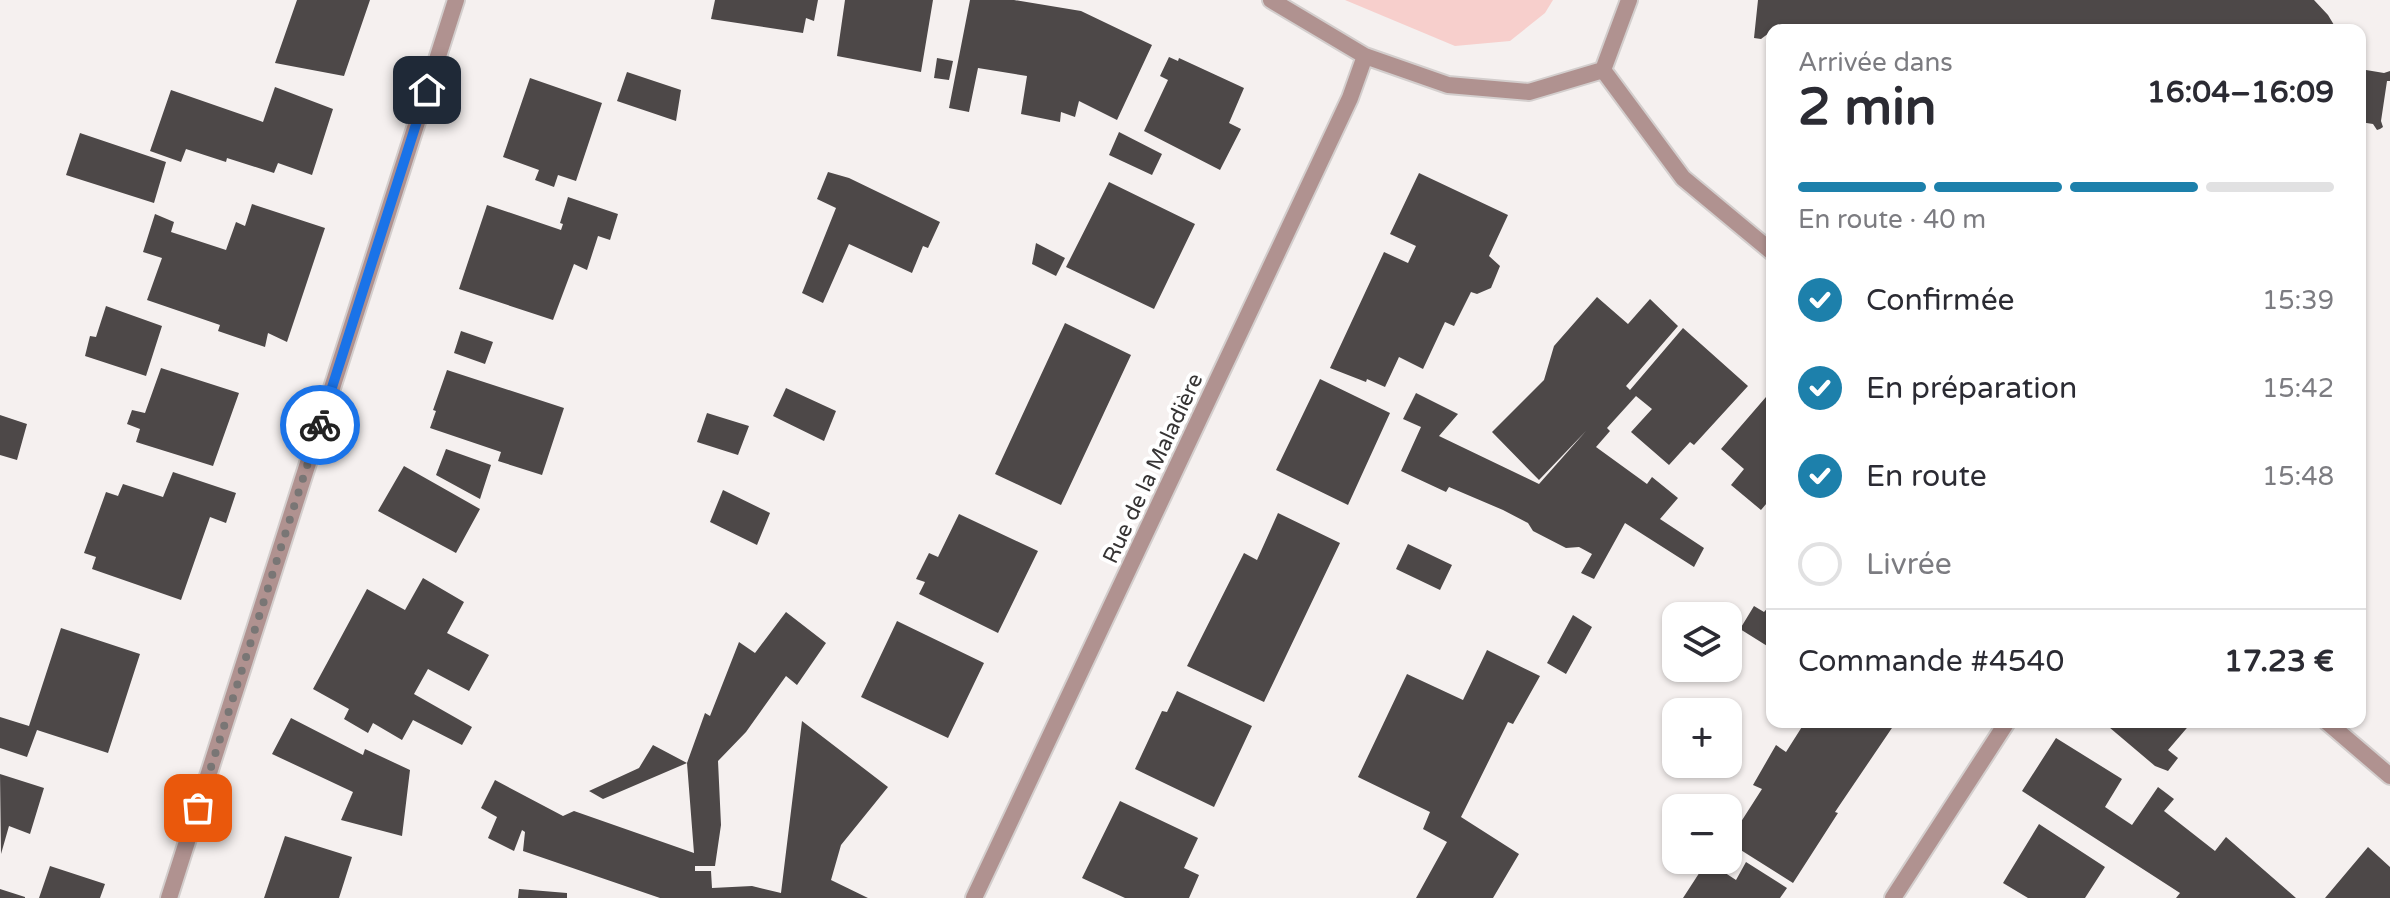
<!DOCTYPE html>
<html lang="fr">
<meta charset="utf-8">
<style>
:root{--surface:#fff;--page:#f7f7f7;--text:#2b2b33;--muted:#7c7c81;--line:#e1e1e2;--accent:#1d80ab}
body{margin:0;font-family:"Varela Round",sans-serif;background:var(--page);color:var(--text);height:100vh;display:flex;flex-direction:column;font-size:30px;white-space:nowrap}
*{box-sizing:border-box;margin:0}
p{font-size:26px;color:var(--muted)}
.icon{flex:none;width:44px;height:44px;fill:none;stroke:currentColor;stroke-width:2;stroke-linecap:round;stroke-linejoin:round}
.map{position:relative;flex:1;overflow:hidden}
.panel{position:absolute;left:1766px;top:24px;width:600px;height:704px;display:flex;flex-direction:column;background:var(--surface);border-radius:16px;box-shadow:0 2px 6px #0004}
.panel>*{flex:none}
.fabs{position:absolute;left:1662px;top:602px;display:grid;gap:16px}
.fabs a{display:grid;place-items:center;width:80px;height:80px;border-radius:16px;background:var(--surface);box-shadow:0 2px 6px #0004;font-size:40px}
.pin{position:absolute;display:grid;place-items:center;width:68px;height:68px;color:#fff;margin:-34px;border-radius:16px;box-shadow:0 4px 12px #0006}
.courier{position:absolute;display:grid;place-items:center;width:80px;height:80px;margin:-40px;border:6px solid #1a73e8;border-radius:50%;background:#fff;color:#222;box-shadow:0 2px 10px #0007}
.overview em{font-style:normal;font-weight:700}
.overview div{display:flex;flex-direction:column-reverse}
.overview{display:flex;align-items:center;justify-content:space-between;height:136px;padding:0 32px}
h1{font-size:52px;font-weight:700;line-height:60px}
.bar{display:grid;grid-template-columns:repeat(4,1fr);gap:12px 8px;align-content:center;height:96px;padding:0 32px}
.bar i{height:10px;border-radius:6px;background:var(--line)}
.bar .selected{background:var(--accent)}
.bar p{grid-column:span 4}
.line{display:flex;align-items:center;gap:20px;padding:0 32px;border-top:2px solid var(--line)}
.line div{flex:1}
ol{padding:0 32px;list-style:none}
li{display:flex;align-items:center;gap:24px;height:88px}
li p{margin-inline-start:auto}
li .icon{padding:8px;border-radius:50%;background:var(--accent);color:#fff;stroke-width:4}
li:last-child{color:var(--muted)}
li i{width:44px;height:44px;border:4px solid var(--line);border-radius:50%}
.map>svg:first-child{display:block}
</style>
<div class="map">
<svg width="2390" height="898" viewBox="0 0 2390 898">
<rect width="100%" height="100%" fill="#f5f0ef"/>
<path fill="#f7cfcc" d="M 1345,0 L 1553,0 L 1545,13 L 1510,41 L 1455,46 Z"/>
<path fill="#4d4848" d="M 297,0 L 370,0 L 344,76 L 275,63 Z
M 715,0 L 818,0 L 814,21 L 806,18 L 803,33 L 711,19 Z
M 845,0 L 933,0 L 921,72 L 837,56 Z
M 970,0 L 1014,0 L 1081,11 L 1152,45 L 1117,120 L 1079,101 L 1075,117 L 1061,112 L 1060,122 L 1021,114 L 1027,76 L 978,68 L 969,112 L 949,108 Z
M 1758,0 L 2314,0 L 2328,15 L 2337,30 L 1772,30 L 1772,34 L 1769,33 L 1761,39 L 1754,38 Z
M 1169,57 L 1178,61 L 1179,58 L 1244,88 L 1229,123 L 1241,129 L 1220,170 L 1144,131 L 1168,80 L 1160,76 Z
M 937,58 L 953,61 L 949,80 L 934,78 Z
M 2360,69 L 2384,73 L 2390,71 L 2390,81 L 2387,81 L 2381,121 L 2383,127 L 2380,129 L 2377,130 L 2373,124 L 2360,122 Z
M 627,72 L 681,90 L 676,121 L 617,101 Z
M 530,78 L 602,103 L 576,181 L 558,175 L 554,187 L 535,180 L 539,170 L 503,157 Z
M 275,87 L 333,109 L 312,175 L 278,163 L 274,173 L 227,158 L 226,162 L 186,149 L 181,162 L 150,151 L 171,90 L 263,122 Z
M 1119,132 L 1162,154 L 1152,175 L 1109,155 Z
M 80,133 L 166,162 L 154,203 L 66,175 Z
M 828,172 L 849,178 L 940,222 L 928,248 L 923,246 L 912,273 L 849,244 L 823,303 L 802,293 L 836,208 L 817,199 Z
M 1419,173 L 1508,215 L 1489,256 L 1500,266 L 1491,288 L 1477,294 L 1471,292 L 1454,326 L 1445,322 L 1423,369 L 1399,357 L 1385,387 L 1367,379 L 1366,382 L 1330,368 L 1384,252 L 1408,263 L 1416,246 L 1390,234 Z
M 1109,182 L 1195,224 L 1154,309 L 1066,267 Z
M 568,197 L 618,214 L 610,240 L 598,236 L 587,270 L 574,264 L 553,320 L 459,289 L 487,205 L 561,230 L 563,224 L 560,223 Z
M 252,204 L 325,228 L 287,342 L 268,333 L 265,347 L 218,331 L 220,325 L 147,300 L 162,258 L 143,252 L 155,214 L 174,222 L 171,232 L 226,250 L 236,222 L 245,226 Z
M 1036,243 L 1065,258 L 1056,276 L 1032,264 Z
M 1597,297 L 1628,324 L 1650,299 L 1678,326 L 1626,386 L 1630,390 L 1683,328 L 1748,386 L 1694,445 L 1690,442 L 1669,465 L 1631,432 L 1652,409 L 1636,396 L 1607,428 L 1610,431 L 1596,447 L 1647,484 L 1652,477 L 1678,498 L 1660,519 L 1704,548 L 1694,567 L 1625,523 L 1594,579 L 1581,573 L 1592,554 L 1579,547 L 1566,548 L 1533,531 L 1528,523 L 1503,510 L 1449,487 L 1446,492 L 1401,471 L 1421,427 L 1403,419 L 1416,393 L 1458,414 L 1439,436 L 1539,484 L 1586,431 L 1539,480 L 1492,432 L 1544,380 L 1554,346 Z
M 106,306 L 162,326 L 146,376 L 85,356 L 90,336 L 96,337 Z
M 1065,323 L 1131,355 L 1061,505 L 995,474 Z
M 461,331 L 493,342 L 485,364 L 454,353 Z
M 161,368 L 239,393 L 213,466 L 136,442 L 140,429 L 127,424 L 132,410 L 145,413 Z
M 447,370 L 564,408 L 542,475 L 498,461 L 501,452 L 430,428 L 436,411 L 433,410 Z
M 1320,379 L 1390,413 L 1348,505 L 1276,470 Z
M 786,388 L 836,411 L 824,441 L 773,416 Z
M 1766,397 L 1772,403 L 1772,497 L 1761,510 L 1731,485 L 1744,469 L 1721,449 Z
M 707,413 L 749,426 L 738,455 L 697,442 Z
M 0,415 L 27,424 L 17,460 L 0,455 Z
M 446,449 L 491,465 L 480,499 L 436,475 Z
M 404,466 L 480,509 L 456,553 L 378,511 Z
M 173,472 L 236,493 L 226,523 L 210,517 L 181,600 L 92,569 L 96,557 L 84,553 L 106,492 L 118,496 L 123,484 L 163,497 Z
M 723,490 L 770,513 L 757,545 L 710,522 Z
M 1278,513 L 1340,543 L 1264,702 L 1187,666 L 1244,553 L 1257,560 Z
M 959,514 L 1038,551 L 998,633 L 919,594 L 925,582 L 916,579 L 929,553 L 938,557 Z
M 1408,544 L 1452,565 L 1440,590 L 1396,569 Z
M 423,578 L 464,602 L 447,633 L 489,655 L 469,691 L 428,669 L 414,694 L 472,727 L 462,745 L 413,720 L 402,740 L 373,723 L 368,733 L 344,719 L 349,709 L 313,689 L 367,589 L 405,610 Z
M 1772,603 L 1772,649 L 1740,629 L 1754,606 L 1764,612 Z
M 786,612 L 826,643 L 797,685 L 786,676 L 746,732 L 718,761 L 721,825 L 715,866 L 695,866 L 695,871 L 711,871 L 712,888 L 752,886 L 781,893 L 802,721 L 888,787 L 841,845 L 831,880 L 868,898 L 660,898 L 523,851 L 525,832 L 522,830 L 514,851 L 488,838 L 497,817 L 481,808 L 495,780 L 563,816 L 574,811 L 694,853 L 687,763 L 705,713 L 710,716 L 739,642 L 755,653 Z
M 1573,615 L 1592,627 L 1566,674 L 1547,663 Z
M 897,621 L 984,663 L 948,738 L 861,697 Z
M 61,628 L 140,654 L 108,753 L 37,730 L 27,757 L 0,748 L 0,717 L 29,726 Z
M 1487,650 L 1540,676 L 1513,724 L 1508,722 L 1461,817 L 1519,854 L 1493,898 L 1416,898 L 1447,842 L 1423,829 L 1430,812 L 1358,777 L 1407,674 L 1463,700 Z
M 1177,691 L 1252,726 L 1214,807 L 1135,769 L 1162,711 L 1167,712 Z
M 291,718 L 363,755 L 365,749 L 410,770 L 402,836 L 341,820 L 353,792 L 272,754 Z
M 1805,722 L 1896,722 L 1835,812 L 1838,813 L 1793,883 L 1728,842 L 1762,789 L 1753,785 L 1776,745 L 1786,752 Z
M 2103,722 L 2192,722 L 2168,750 L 2178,758 L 2168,771 L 2155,766 Z
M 2056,738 L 2122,779 L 2105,807 L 2132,825 L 2158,787 L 2174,799 L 2164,811 L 2215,851 L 2226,837 L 2296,898 L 2176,898 L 2180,893 L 2022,791 Z
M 653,745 L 687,763 L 603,799 L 589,791 L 639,768 Z
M 0,774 L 44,788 L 30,834 L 9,826 L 1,854 Z
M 1120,801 L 1198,838 L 1184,868 L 1199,875 L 1189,898 L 1125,898 L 1082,878 Z
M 2039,824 L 2105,867 L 2085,898 L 2028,898 L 2003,883 Z
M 285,836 L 352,857 L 339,898 L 264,898 Z
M 2368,847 L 2390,867 L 2390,898 L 2325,898 Z
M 1707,861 L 1736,880 L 1746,862 L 1787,888 L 1780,898 L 1683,898 Z
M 50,866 L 105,884 L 100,898 L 39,898 Z
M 0,889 L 25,897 L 25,898 L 0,898 Z
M 519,889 L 567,893 L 567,898 L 518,898 Z"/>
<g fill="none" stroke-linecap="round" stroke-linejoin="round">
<g stroke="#d3cecd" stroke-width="20">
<path id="street" d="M 1271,0 L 1365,56 L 1448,85 L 1529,92 L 1603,70
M 1603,70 L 1683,178 L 1772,252
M 1603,70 L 1629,0
M 2327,722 L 2390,776
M 169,898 L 456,0
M 974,898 L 1350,98 L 1365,56
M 1893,898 L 2007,722"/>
</g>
<use href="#street" stroke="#b09290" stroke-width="16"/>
</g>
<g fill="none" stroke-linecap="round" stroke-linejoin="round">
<path stroke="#797675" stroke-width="8" stroke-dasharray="0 14.4" d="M 198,808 L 320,425"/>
<path stroke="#1a73e8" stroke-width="10" d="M 320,425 L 427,90"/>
</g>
<g text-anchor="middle" stroke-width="8" stroke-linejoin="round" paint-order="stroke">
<g font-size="22" fill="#363434" stroke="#fff">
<text transform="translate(1152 468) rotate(-65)" y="8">Rue de la Maladière</text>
</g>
</g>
</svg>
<div class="fabs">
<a><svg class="icon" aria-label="layers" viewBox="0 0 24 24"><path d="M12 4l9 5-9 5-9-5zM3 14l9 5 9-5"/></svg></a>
<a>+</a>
<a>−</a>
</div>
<div class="pin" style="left:198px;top:808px;background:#ea580c"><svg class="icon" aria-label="bag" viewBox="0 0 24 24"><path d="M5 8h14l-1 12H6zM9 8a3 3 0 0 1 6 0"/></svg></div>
<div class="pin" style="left:427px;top:90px;background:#1f2937"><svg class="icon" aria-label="home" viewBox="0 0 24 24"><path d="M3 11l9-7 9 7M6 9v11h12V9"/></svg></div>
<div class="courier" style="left:320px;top:425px"><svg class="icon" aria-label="bike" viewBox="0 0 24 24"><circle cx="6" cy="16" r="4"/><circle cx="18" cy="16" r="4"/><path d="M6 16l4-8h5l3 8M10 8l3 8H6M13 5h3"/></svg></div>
<section class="panel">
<div class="overview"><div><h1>2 min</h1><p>Arrivée dans</p></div><em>16:04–16:09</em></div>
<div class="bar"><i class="selected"></i><i class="selected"></i><i class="selected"></i><i></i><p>En route · 40 m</p></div>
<ol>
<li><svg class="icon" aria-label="check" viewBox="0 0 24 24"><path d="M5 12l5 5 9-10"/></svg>Confirmée<p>15:39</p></li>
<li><svg class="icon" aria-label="check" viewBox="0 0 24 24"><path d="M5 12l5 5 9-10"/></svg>En préparation<p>15:42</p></li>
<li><svg class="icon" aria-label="check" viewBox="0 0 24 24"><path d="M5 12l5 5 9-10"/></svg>En route<p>15:48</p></li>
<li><i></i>Livrée</li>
</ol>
<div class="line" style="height:104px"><div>Commande #4540</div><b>17.23 €</b></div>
</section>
</div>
